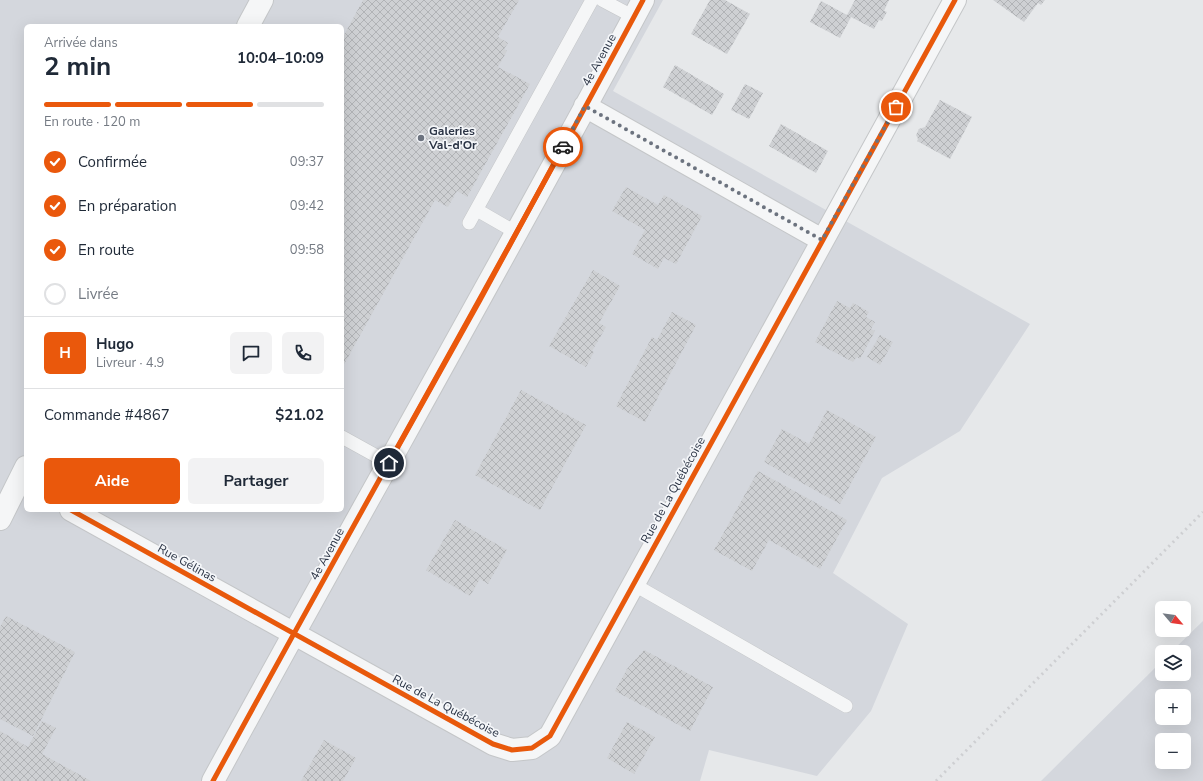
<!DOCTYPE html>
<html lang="fr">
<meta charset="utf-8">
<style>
:root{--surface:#fff;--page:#f2f2f3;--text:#1f2937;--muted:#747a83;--line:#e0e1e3;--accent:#ea580c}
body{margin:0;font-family:"Nunito Sans",sans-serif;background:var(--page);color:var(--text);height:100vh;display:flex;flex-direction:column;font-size:15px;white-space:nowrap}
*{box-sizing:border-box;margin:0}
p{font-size:13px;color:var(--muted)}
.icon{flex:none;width:22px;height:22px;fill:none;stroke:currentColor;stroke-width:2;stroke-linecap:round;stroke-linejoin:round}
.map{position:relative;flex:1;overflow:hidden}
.side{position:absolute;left:24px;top:24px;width:320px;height:488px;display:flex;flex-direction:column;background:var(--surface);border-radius:6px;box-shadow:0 4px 16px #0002}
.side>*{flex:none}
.needle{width:26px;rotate:119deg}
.fabs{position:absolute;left:1155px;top:601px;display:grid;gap:8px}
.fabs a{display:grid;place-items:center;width:36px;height:36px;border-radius:6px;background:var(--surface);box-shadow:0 4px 16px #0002;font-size:20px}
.pin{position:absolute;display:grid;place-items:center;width:34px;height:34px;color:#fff;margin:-17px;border:2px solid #fff;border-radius:50%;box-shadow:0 1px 4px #0007}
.courier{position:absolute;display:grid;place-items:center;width:40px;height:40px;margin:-20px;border:3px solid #ea580c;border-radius:50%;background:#fff;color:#222;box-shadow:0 1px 5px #0007}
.summary em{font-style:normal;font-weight:700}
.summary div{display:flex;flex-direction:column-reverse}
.summary{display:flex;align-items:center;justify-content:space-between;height:68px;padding:0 20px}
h1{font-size:26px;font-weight:700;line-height:30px}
.bar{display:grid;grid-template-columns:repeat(4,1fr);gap:6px 4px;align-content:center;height:48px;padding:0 20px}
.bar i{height:5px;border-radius:3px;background:var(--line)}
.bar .active{background:var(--accent)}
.bar p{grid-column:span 4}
.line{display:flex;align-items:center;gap:10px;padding:0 20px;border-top:1px solid var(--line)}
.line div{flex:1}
.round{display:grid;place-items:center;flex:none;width:42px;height:42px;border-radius:6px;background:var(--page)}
ol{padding:0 20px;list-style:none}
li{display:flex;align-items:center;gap:12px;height:44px}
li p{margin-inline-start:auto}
li .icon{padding:4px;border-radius:50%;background:var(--accent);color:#fff;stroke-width:4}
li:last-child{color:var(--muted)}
li i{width:22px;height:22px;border:2px solid var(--line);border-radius:50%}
.button{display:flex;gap:8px;margin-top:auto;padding:8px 20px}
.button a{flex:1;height:46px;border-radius:6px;background:var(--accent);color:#fff;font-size:16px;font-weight:700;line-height:46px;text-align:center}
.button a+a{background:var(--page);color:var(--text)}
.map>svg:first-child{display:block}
</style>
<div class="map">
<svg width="1203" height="781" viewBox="0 0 1203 781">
<defs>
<pattern id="building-cross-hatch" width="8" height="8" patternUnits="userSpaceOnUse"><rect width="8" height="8" fill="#ced0d3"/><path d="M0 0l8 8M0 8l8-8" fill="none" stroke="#b1b3b6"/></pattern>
</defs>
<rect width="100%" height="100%" fill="#e6e8ea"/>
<path fill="#d4d7dd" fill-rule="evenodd" d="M 0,0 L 663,0 L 613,91 L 1030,324 L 960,431 L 882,478 L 833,573 L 908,624 L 871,711 L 817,776 L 709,750 L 700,781 L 0,781 ZM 26,26 L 342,26 L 342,510 L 26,510 Z
M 1203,621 L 1203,781 L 1041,781 L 1162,661 L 1162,674 L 1184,674 L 1184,652 L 1171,652 ZM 1162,696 L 1184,696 L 1184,718 L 1162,718 ZM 1162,740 L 1184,740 L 1184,762 L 1162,762 Z"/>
<path fill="url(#building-cross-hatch)" d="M 363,0 L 519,0 L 498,37 L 508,43 L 504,49 L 507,51 L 498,67 L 530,84 L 467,197 L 457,191 L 448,207 L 435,200 L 342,368 L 342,39 Z
M 710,0 L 725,0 L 750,14 L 727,54 L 691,34 Z
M 855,0 L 889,0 L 884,11 L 887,12 L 882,21 L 879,20 L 874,29 L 851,17 L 840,38 L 810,22 L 821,1 L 847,15 Z
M 993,0 L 1045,0 L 1041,5 L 1038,3 L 1024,22 Z
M 675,65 L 724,94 L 712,115 L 663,87 Z
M 745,84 L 763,93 L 749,119 L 731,110 Z
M 940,100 L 972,117 L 950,159 L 917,141 L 918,139 L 916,135 L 919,129 L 925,127 Z
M 781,124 L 828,151 L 816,173 L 769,146 Z
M 626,187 L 658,205 L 664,195 L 702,216 L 676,264 L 664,258 L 658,269 L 632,254 L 645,230 L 612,211 Z
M 593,270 L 620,286 L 599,323 L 606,327 L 592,351 L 594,352 L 586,367 L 549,346 Z
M 837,301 L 850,308 L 853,303 L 869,312 L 866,317 L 875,322 L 871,329 L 875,331 L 860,359 L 857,357 L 853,362 L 815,342 Z
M 672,312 L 696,325 L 645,422 L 616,406 L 652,337 L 657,340 Z
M 880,335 L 893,342 L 880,365 L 867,357 Z
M 521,390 L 586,425 L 540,510 L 475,475 Z
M 827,410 L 876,437 L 840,504 L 764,462 L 782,429 L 809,444 Z
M 758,471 L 847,520 L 820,569 L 769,540 L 752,571 L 714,550 Z
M 455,520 L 507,550 L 488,584 L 480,579 L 470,596 L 426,570 Z
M 6,616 L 75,652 L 33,736 L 0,719 L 0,627 Z
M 644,650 L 713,687 L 690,731 L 615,691 L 627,669 Z
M 42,721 L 56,728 L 42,754 L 91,781 L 0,781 L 0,731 L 28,747 Z
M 627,722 L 655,737 L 634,774 L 607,758 Z
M 324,740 L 356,758 L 343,781 L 301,781 Z"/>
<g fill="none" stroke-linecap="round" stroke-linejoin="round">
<g stroke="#c4c6c8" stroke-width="14">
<path id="service" d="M 602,0 L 634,17
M 477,210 L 517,233
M 469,223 L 592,0
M 342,437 L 389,463
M 633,584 L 846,706"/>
</g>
<g stroke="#c4c6c8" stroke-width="24">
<path id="minor" d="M 585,106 L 822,240
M 71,510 L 493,744 L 512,750 L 532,748 L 550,736 L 955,0
M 213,781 C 355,520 503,262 643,0"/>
</g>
<g stroke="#c4c6c8" stroke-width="24">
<path id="tertiary" d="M 248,26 L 262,0
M 0,519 L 26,467"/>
</g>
<use href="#service" stroke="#f5f6f7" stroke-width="13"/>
<use href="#minor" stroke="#f5f6f7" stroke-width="22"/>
<use href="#tertiary" stroke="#f5f6f7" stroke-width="22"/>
<path stroke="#cecfd2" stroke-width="3" stroke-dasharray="2 4" stroke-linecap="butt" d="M 936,781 L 1203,512"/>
<g stroke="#f4f6f9" stroke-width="8">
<path id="cycleway" d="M 71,510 L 493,744 L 512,750 L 532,748 L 550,736 L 955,0
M 213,781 C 355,520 503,262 643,0"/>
</g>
<use href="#cycleway" stroke="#e8590c" stroke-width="5"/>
</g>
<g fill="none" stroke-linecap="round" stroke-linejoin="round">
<path stroke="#6c737f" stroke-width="4" stroke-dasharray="0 7.2" d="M 563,147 L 585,106 L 822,240 L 896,107"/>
<path stroke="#ea580c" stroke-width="5" d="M 389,463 L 480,300 L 563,147"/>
</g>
<circle fill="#6c737f" stroke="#f4f6f9" stroke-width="1.5" cx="421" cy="138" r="4"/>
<g text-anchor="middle" stroke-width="3.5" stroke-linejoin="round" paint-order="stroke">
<g font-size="12" fill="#2b3445" stroke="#f4f6f9">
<text transform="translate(599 60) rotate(-61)" y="4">4e Avenue</text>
<text transform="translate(673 490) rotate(-61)" y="4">Rue de La Québécoise</text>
<text transform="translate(327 554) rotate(-61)" y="4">4e Avenue</text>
<text transform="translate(187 563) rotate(29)" y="4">Rue Gélinas</text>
<text transform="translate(446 706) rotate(28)" y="4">Rue de La Québécoise</text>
</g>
<g font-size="12" font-weight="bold" fill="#2b3445" stroke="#f4f6f9" text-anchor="start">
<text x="429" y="135">Galeries<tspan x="429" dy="14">Val-d'Or</tspan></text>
</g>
</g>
</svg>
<div class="fabs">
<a><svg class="needle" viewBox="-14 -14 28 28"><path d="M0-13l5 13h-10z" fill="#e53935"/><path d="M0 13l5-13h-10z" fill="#747a83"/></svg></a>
<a><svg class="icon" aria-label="layers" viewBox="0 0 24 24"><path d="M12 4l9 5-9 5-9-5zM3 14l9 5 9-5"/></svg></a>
<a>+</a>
<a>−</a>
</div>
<div class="pin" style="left:896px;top:107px;background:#ea580c"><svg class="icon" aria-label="bag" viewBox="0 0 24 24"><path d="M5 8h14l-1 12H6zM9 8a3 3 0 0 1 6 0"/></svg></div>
<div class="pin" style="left:389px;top:463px;background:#1f2937"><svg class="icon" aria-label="home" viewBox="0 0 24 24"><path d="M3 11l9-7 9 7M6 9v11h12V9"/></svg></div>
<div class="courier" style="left:563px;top:147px"><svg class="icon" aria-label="car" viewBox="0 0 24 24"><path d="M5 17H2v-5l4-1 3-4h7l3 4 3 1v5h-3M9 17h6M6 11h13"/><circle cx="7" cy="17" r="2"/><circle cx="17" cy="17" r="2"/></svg></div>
<section class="side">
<div class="summary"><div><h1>2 min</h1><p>Arrivée dans</p></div><em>10:04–10:09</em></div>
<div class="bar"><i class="active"></i><i class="active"></i><i class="active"></i><i></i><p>En route · 120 m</p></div>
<ol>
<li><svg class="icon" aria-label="check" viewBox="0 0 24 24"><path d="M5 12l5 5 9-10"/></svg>Confirmée<p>09:37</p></li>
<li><svg class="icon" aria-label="check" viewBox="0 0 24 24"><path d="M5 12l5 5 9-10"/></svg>En préparation<p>09:42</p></li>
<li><svg class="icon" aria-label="check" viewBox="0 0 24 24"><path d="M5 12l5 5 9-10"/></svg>En route<p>09:58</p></li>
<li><i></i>Livrée</li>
</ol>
<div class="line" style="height:72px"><b class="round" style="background:var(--accent);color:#fff">H</b><div><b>Hugo</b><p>Livreur · 4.9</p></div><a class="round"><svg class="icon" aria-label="chat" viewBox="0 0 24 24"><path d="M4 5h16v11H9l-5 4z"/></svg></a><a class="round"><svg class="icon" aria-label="phone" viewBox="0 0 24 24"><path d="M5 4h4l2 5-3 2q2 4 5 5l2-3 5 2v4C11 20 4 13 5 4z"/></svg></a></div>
<div class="line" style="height:52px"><div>Commande #4867</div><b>$21.02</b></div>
<div class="button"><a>Aide</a><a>Partager</a></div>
</section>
</div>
